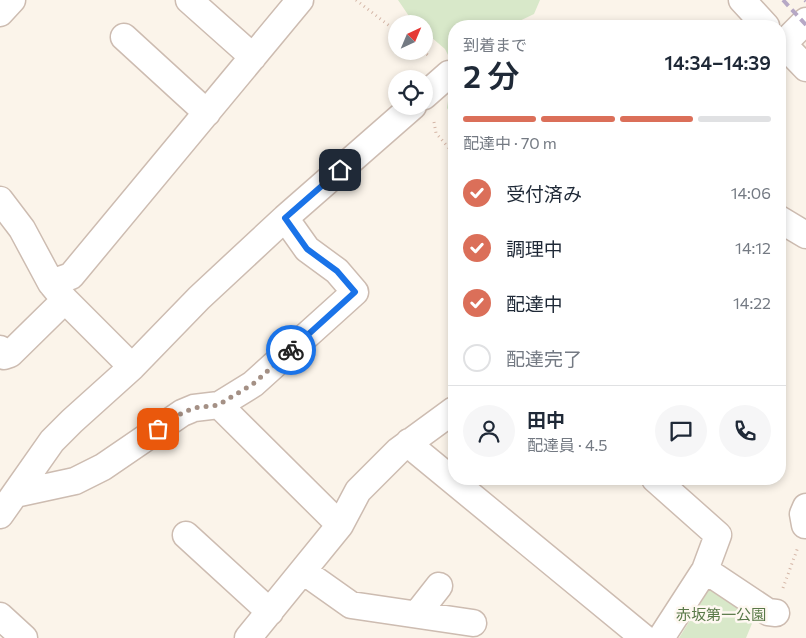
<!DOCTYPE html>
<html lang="ja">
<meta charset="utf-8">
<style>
:root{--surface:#fff;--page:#f6f6f7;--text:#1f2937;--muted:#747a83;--line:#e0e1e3;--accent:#db6f59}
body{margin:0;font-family:Commissioner,"Noto Sans JP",sans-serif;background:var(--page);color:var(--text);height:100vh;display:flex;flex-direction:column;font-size:19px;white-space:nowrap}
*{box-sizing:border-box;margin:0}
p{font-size:16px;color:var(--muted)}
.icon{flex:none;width:28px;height:28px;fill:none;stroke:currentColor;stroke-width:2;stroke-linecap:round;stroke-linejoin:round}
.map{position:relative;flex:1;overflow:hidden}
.drawer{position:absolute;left:448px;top:20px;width:338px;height:465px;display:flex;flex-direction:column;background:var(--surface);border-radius:20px;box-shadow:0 2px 8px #0003}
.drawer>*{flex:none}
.needle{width:32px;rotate:44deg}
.controls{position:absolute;left:388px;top:15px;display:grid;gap:10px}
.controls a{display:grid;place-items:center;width:45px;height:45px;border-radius:50%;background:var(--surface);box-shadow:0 2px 8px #0003;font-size:25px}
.pin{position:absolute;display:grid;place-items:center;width:42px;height:42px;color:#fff;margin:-21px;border-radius:10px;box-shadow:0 2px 8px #0006}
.courier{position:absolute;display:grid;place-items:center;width:50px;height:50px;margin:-25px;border:4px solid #1a73e8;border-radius:50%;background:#fff;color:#222;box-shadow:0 1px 6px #0007}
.summary em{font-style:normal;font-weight:600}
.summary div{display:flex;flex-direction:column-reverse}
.summary{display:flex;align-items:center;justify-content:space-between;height:85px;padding:0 15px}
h1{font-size:32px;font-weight:600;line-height:38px}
.bar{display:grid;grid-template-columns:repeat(4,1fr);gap:8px 5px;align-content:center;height:60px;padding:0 15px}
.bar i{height:6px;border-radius:4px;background:var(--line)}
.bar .selected{background:var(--accent)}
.bar p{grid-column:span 4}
.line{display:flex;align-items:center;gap:12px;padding:0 15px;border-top:1px solid var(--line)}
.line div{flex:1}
.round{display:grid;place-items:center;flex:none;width:52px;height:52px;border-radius:26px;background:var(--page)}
ol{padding:0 15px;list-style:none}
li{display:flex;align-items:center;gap:15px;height:55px}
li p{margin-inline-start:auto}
li .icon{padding:5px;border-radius:50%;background:var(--accent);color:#fff;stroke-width:4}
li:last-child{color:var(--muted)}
li i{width:28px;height:28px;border:2px solid var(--line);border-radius:50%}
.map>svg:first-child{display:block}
</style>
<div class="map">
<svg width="806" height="638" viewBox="0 0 806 638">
<rect width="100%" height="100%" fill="#fbf4ea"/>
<path fill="#d8e8c9" d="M 398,0 L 540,0 L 534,14 L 509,26 L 454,26 L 454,119 L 447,108 L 453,65 L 445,49 L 424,31 L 424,24 L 415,24 L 413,22 Z
M 713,583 L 758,609 L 746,638 L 679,638 Z"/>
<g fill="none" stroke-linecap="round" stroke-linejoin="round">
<g stroke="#cdbcb1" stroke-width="29">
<path id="minor" d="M 189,0 L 253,57
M 742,0 L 766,26
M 0,13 L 12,0
M 124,37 L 207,113
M 779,40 L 806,68
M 779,48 L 806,21
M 424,96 L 449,74
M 0,200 L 22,229 L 51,283 L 65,300 L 132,367
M 779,219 L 806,235
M 51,283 L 71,276 L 300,0
M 0,349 L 4,356 L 10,354 L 65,300
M 219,405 L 340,525
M 409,442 L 418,452 L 644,638
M 655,479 L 718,535 L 705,570 L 661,638
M 15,494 L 75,481 L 103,467 L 182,413 L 194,408 L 219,405 L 253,384 L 355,292 L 337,271 L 307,249 L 285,218
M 0,515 L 52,441 L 72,421 L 132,367 L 199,298 L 285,218 L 413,106
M 805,525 L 803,514 L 806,507
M 186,535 L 270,612
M 705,570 L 768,612 L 776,613
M 303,571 L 351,605 L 473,623
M 417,614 L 439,586
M 0,616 L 24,638
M 248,638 L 340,525 L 358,491 L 398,451 L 454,410"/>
</g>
<path stroke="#d4b6a7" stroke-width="3" stroke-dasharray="1 4" stroke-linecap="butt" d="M 356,0 L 396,31
M 423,51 L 430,57
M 434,122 L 436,133 L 454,154
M 783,588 L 798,547"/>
<use href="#minor" stroke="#fff" stroke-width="26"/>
<path stroke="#b6a8c5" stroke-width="4" stroke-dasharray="8 5" stroke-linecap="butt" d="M 783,0 L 806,25
M 805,0 L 806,1"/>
</g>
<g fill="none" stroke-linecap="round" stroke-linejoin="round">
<path stroke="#a49085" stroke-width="5" stroke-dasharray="0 9" d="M 158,429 L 182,413 L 194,408 L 218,405 L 253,384 L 291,350"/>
<path stroke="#1a73e8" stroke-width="6" d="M 291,350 L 355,292 L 337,271 L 307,249 L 285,218 L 340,170"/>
</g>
<g text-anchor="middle" stroke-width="5" stroke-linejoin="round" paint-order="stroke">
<g font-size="15" fill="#597948" stroke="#fef8f1">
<text x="721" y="620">赤坂第一公園</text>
</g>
</g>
</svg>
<div class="controls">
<a><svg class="needle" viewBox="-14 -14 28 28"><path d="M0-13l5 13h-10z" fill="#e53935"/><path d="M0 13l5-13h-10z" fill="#747a83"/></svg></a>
<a><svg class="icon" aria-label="locate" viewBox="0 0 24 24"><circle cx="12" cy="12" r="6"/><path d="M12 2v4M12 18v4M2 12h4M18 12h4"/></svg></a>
</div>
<div class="pin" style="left:158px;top:429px;background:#ea580c"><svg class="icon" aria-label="bag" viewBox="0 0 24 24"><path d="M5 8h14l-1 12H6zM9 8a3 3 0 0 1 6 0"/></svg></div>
<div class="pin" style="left:340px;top:170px;background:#1f2937"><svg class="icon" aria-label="home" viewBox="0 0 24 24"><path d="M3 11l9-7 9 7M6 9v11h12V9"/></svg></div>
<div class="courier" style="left:291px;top:350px"><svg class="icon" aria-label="bike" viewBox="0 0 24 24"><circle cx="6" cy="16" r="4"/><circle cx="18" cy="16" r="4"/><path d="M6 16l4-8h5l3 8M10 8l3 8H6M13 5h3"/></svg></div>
<section class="drawer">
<div class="summary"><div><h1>2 分</h1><p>到着まで</p></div><em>14:34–14:39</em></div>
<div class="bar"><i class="selected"></i><i class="selected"></i><i class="selected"></i><i></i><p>配達中 · 70 m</p></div>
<ol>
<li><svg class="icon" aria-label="check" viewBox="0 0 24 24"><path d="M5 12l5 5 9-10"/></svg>受付済み<p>14:06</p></li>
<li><svg class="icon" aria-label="check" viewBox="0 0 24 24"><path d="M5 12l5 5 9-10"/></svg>調理中<p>14:12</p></li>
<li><svg class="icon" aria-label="check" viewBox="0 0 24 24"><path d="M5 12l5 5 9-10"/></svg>配達中<p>14:22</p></li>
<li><i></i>配達完了</li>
</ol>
<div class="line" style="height:90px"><a class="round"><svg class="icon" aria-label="person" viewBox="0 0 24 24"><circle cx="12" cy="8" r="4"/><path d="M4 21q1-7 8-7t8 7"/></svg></a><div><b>田中</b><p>配達員 · 4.5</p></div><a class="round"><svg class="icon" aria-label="chat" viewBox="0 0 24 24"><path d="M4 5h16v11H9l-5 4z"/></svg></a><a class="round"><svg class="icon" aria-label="phone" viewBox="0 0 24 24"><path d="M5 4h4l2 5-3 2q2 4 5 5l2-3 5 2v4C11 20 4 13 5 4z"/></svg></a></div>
</section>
</div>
